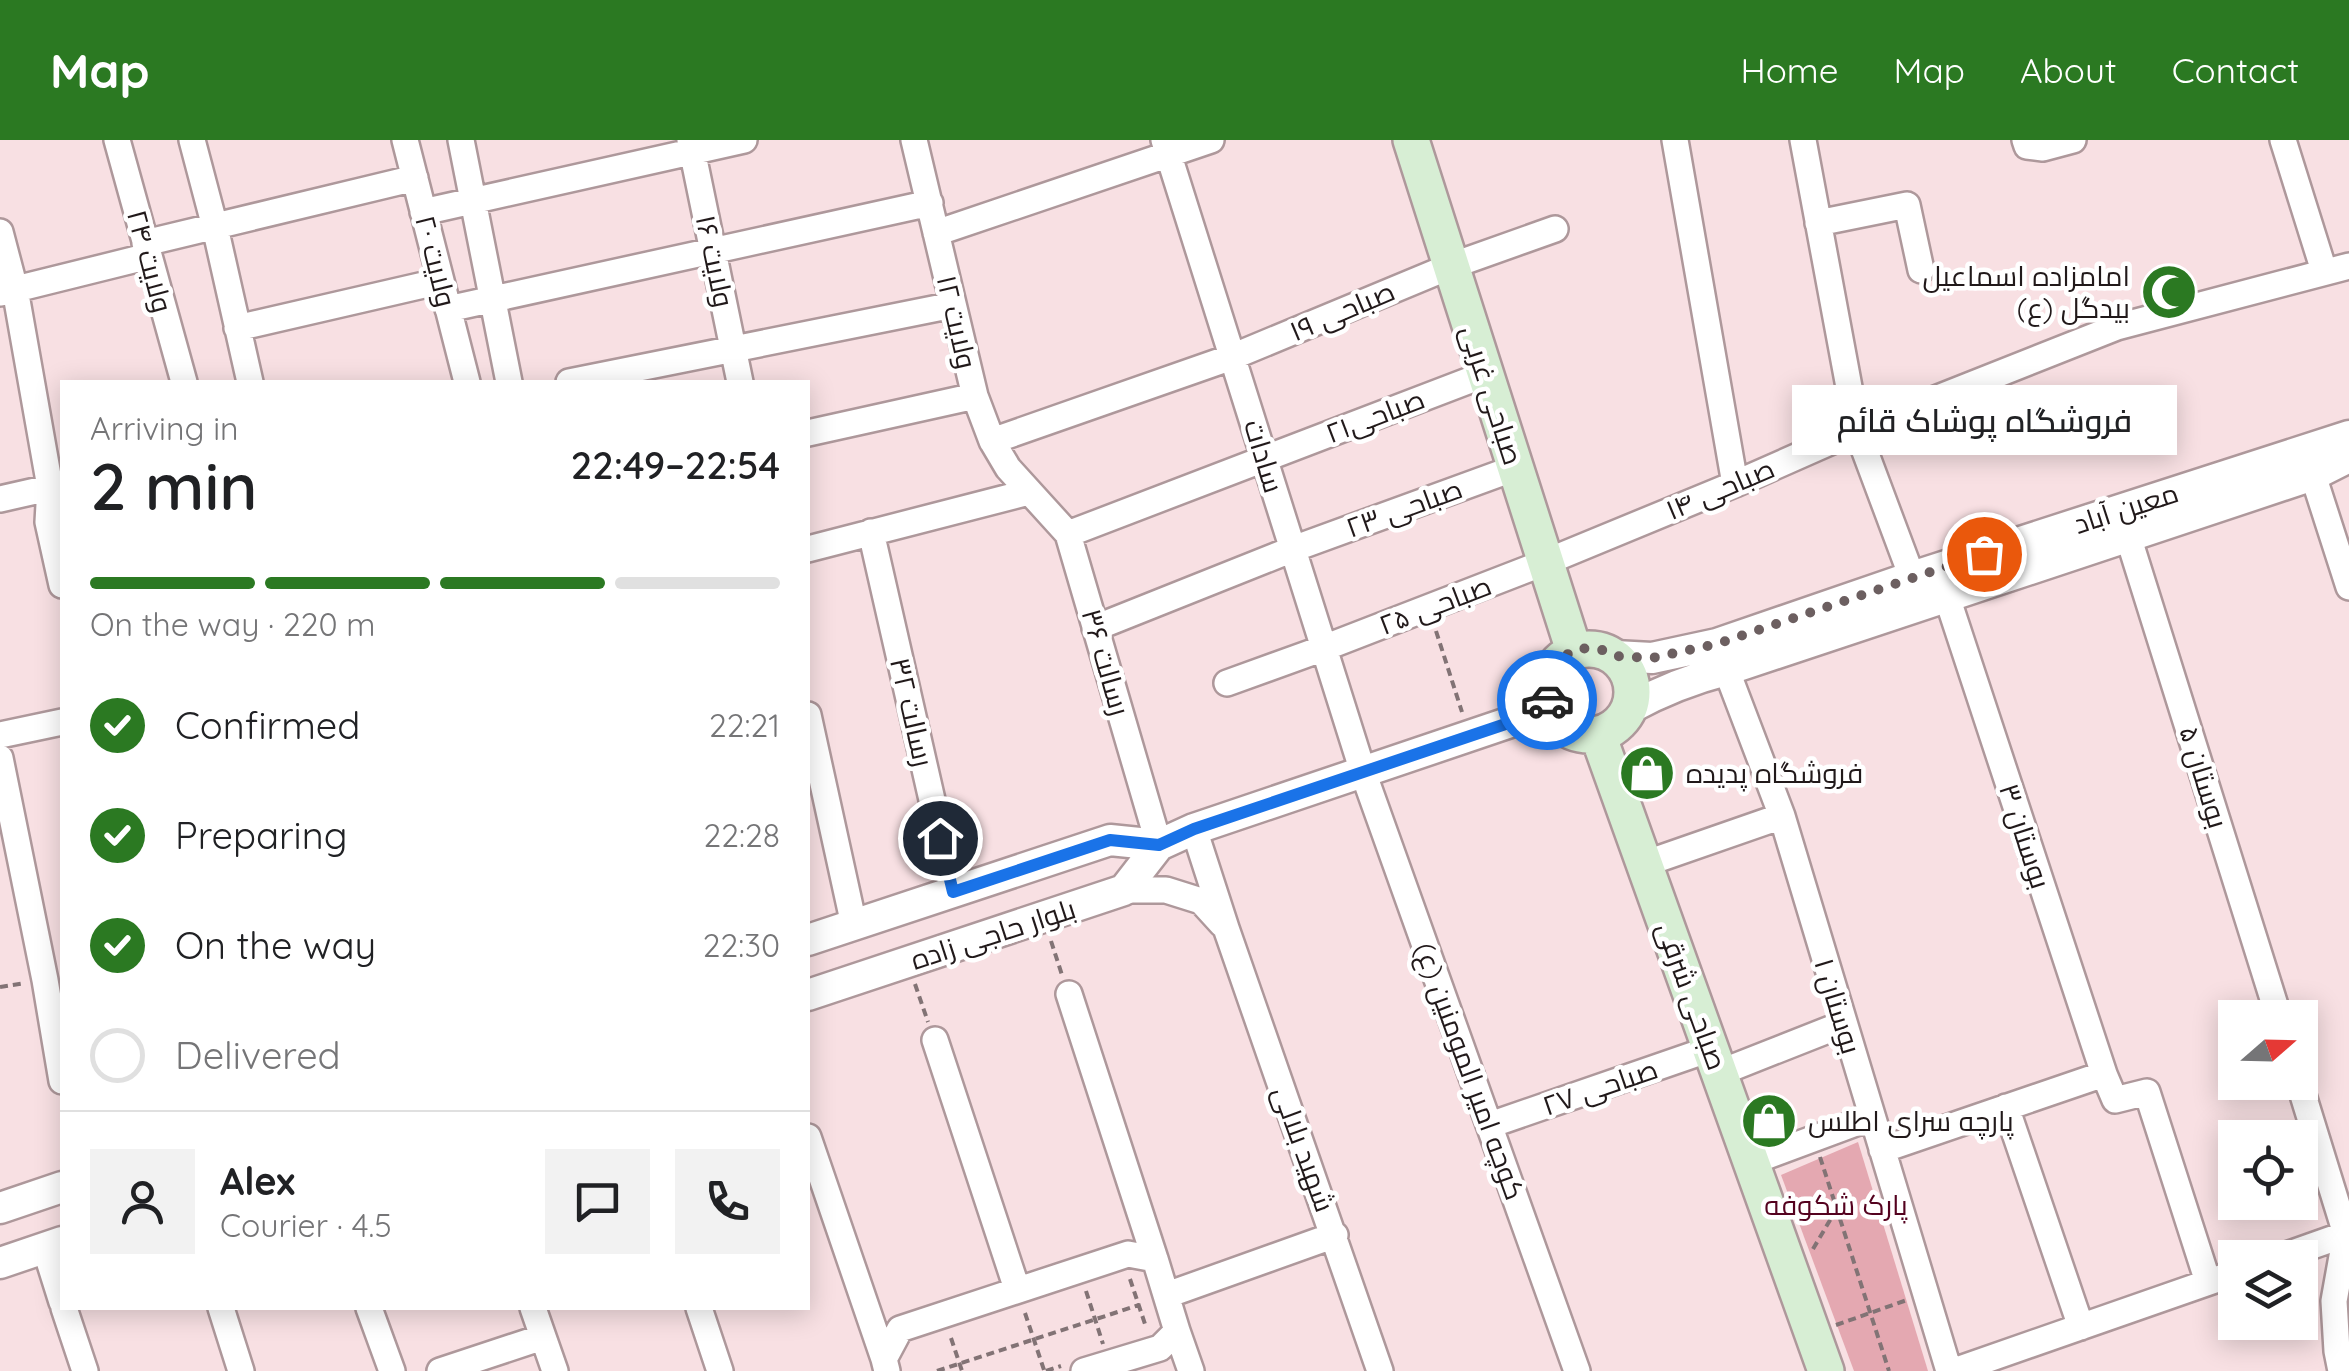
<!DOCTYPE html>
<meta charset="utf-8">
<style>
:root{--surface:#fff;--page:#f2f2f2;--text:#202124;--muted:#757577;--line:#e0e0e0;--accent:#2b7922}
body{margin:0;font-family:Quicksand,Cairo,sans-serif;background:var(--page);color:var(--text);height:100vh;display:flex;flex-direction:column;font-size:38px;white-space:nowrap}
*{box-sizing:border-box;margin:0}
p{font-size:32px;color:var(--muted)}
.icon{flex:none;width:55px;height:55px;fill:none;stroke:currentColor;stroke-width:2;stroke-linecap:round;stroke-linejoin:round}
.map{position:relative;flex:1;overflow:hidden}
.details{position:absolute;left:60px;top:240px;width:750px;height:930px;display:flex;flex-direction:column;background:var(--surface);border-radius:0px;box-shadow:0 5px 25px #0003}
.details>*{flex:none}
.needle{width:65px;rotate:70deg}
.buttons{position:absolute;left:2218px;top:860px;display:grid;gap:20px}
.buttons a{display:grid;place-items:center;width:100px;height:100px;border-radius:0px;background:var(--surface);box-shadow:0 5px 25px #0003;font-size:50px}
.pin{position:absolute;display:grid;place-items:center;width:85px;height:85px;color:#fff;margin:-42px;border:5px solid #fff;border-radius:50%;box-shadow:0 2px 10px #0007}
.courier{position:absolute;display:grid;place-items:center;width:100px;height:100px;margin:-50px;border:8px solid #1a73e8;border-radius:50%;background:#fff;color:#222;box-shadow:0 2px 12px #0007}
.bubble{position:absolute;height:70px;border-radius:0px;background:var(--surface);box-shadow:0 5px 25px #0003;font-size:32px;font-weight:600;line-height:70px;text-align:center}
.head em{font-style:normal;font-weight:600}
.head div{display:flex;flex-direction:column-reverse}
.head{display:flex;align-items:center;justify-content:space-between;height:170px;padding:0 30px}
h1{font-size:65px;font-weight:600;line-height:75px}
.bar{display:grid;grid-template-columns:repeat(4,1fr);gap:15px 10px;align-content:center;height:120px;padding:0 30px}
.bar i{height:12px;border-radius:8px;background:var(--line)}
.bar .current{background:var(--accent)}
.bar p{grid-column:span 4}
.line{display:flex;align-items:center;gap:25px;padding:0 30px;border-top:2px solid var(--line)}
.line div{flex:1}
.round{display:grid;place-items:center;flex:none;width:105px;height:105px;border-radius:0px;background:var(--page)}
ol{padding:0 30px;list-style:none}
li{display:flex;align-items:center;gap:30px;height:110px}
li p{margin-inline-start:auto}
li .icon{padding:10px;border-radius:50%;background:var(--accent);color:#fff;stroke-width:4}
li:last-child{color:var(--muted)}
li i{width:55px;height:55px;border:5px solid var(--line);border-radius:50%}
header{display:flex;align-items:center;gap:60px;box-sizing:border-box;height:140px;padding:0 50px;background:var(--accent);color:#fff}
header strong{font-size:48px}
nav{display:flex;gap:55px;margin-inline-start:auto;font-size:35px}
.map>svg:first-child{display:block}
</style>
<header>
<strong>Map</strong>
<nav><a>Home</a><a>Map</a><a>About</a><a>Contact</a></nav>
</header>
<div class="map">
<svg width="2349" height="1231" viewBox="0 0 2349 1231">
<rect width="100%" height="100%" fill="#f8e0e3"/>
<path fill="#e4a8b1" d="M 1858,1002 L 1928,1231 L 1854,1231 L 1781,1035 Z"/>
<g fill="none" stroke-linecap="round" stroke-linejoin="round">
<g stroke="#ae989b" stroke-width="30">
<path id="minor" d="M 117,0 L 184,242
M 192,0 L 215,87 L 250,242
M 405,0 L 467,242
M 461,0 L 509,242
M 690,0 L 740,242
M 914,0 L 975,256 L 992,301 L 1008,328 L 1068,394 L 1159,705
M 1164,0 L 1363,632 L 1577,1231
M 1675,0 L 1735,344
M 1803,0 L 1857,290 L 1912,437
M 2025,0 L 2027,6 L 2043,8 L 2073,0
M 2283,0 L 2324,131
M 423,72 L 744,0
M 1818,83 L 1907,65 L 1921,130
M 0,92 L 15,149 L 50,347 L 48,382 L 62,445
M 936,93 L 1211,0
M 145,103 L 415,38
M 0,153 L 149,116
M 448,169 L 930,63
M 237,188 L 441,141
M 569,242 L 953,165
M 808,293 L 975,256
M 992,301 L 1232,217 L 1451,126 L 1555,89
M 2313,335 L 2349,447
M 0,359 L 62,345
M 871,392 L 953,752
M 1068,394 L 1486,234
M 2128,396 L 2279,878
M 808,409 L 1029,352
M 1947,457 L 2104,934
M 1095,488 L 1293,409 L 1515,328
M 1720,513 L 1782,676 L 1949,1231
M 1227,543 L 1324,508 L 1546,422 L 1735,344 L 1857,290 L 2117,187 L 2349,126
M 808,575 L 854,785
M 0,595 L 62,582
M 0,618 L 45,840 L 62,941
M 1194,689 L 1226,788 L 1380,1231
M 1644,724 L 1782,676
M 1124,750 L 1166,750 L 1201,761 L 1222,784
M 1069,854 L 1155,1119
M 935,900 L 1017,1149
M 1719,933 L 1843,884
M 2299,942 L 2346,1094 L 2334,1161 L 2337,1211 L 2341,1231
M 2006,967 L 2081,1187
M 1490,985 L 1710,909
M 808,997 L 884,1219
M 1882,1010 L 2104,934 L 2115,960 L 2147,952 L 2208,1142
M 1751,1022 L 1872,977
M 45,1108 L 62,1162
M 2278,1118 L 2346,1094 L 2349,1091
M 1167,1155 L 1335,1095
M 64,1168 L 85,1231
M 221,1168 L 241,1231
M 369,1168 L 392,1231
M 533,1168 L 555,1231
M 699,1168 L 720,1231
M 1177,1191 L 1191,1231
M 440,1231 L 543,1197
M 887,1231 L 884,1219 L 900,1189 L 1128,1114 L 1155,1119 L 1177,1191 L 1160,1208 L 1084,1231
M 1954,1231 L 2235,1133"/>
</g>
<g stroke="#ae989b" stroke-width="35">
<path id="tertiary" d="M 1615,516 L 1652,518 L 1717,504 L 1912,437 L 2349,296
M 1630,568 C 1661,551 1691,539 1726,530 L 2313,335 L 2349,317
M 808,800 L 1110,700 L 1159,705
M 808,855 L 1124,750 L 1159,705 L 1194,689 L 1549,569
M 0,1068 L 62,1047
M 0,1123 L 62,1102"/>
</g>
<g stroke="#ae989b" stroke-width="40">
<path id="secondary" d="M 1411,0 L 1574,511
M1546 552a43 43 0 1 1 86 0a43 43 0 1 1-86 0Z
M 1598,595 L 1826,1231"/>
</g>
<path stroke="#827375" stroke-width="4" stroke-dasharray="8 5" stroke-linecap="butt" d="M 1436,491 L 1462,572
M 1051,801 L 1062,835
M 915,844 L 928,882
M 0,847 L 25,843
M 1820,1017 L 1889,1231
M 1813,1109 L 1836,1070
M 1130,1139 L 1146,1187
M 1086,1151 L 1103,1204
M 1025,1173 L 1044,1230
M 1836,1185 L 1907,1160
M 951,1198 L 962,1231
M 937,1231 L 1139,1165
M 1046,1231 L 1061,1226"/>
<use href="#minor" stroke="#fff" stroke-width="25"/>
<use href="#tertiary" stroke="#fff" stroke-width="30"/>
<use href="#secondary" stroke="#d7eed4" stroke-width="35"/>
</g>
<g fill="none" stroke-linecap="round" stroke-linejoin="round">
<path stroke="#6c5f60" stroke-width="10" stroke-dasharray="0 18" d="M 1547,560 L 1547,541 L 1552,528 L 1562,518 L 1574,510 L 1588,508 L 1602,510 L 1615,516 L 1652,518 L 1717,504 L 1984,414"/>
<path stroke="#1a73e8" stroke-width="12" d="M 940,698 L 953,752 L 1110,700 L 1159,705 L 1194,689 L 1550,569 L 1547,560"/>
</g>
<defs>
<g id="mosque-disc" transform="scale(2.875)"><circle r="9.5" fill="#2b7922" stroke="#fff"/><path d="M3.5-4.9A6 6 0 1 0 3.5 4.9A5 5 0 1 1 3.5-4.9Z" fill="#fff"/></g>
<g id="shop-disc" transform="scale(2.875)"><circle r="9.5" fill="#2b7922" stroke="#fff"/><path d="M-5-2.5h2.3a2.7 3.5 0 0 1 5.4 0H5L5.5 6h-11ZM-1.5-2.5h3a1.5 2.3 0 0 0-3 0Z" fill="#fff"/></g>
</defs>
<g fill-rule="evenodd">
<use href="#mosque-disc" x="2169" y="152"/>
<use href="#shop-disc" x="1647" y="633"/>
<use href="#shop-disc" x="1769" y="981"/>
</g>
<g text-anchor="middle" stroke-width="9" stroke-linejoin="round" paint-order="stroke">
<g font-size="28" fill="#21191a" stroke="#fff">
<text transform="translate(150 121) rotate(75)" y="10">ولایت ۲۴</text>
<text transform="translate(436 121) rotate(76)" y="10">ولایت ۲۰</text>
<text transform="translate(715 121) rotate(78)" y="10">ولایت ۱۶</text>
<text transform="translate(1342 171) rotate(-23)" y="10">صباحی ۱۹</text>
<text transform="translate(957 182) rotate(77)" y="10">ولایت ۱۲</text>
<text transform="translate(1492 255) rotate(72)" y="10">صباحی غربی</text>
<text transform="translate(1375 276) rotate(-21)" y="10">صباحی۲۱</text>
<text transform="translate(1264 316) rotate(73)" y="10">سادات</text>
<text transform="translate(1720 349) rotate(-23)" y="10">صباحی ۱۴</text>
<text transform="translate(1404 368) rotate(-20)" y="10">صباحی ۲۳</text>
<text transform="translate(2126 368) rotate(-18)" y="10">معین آباد</text>
<text transform="translate(1435 465) rotate(-21)" y="10">صباحی ۲۵</text>
<text transform="translate(1106 522) rotate(74)" y="10">رسالت ۳۶</text>
<text transform="translate(912 572) rotate(77)" y="10">رسالت ۳۲</text>
<text transform="translate(2204 637) rotate(73)" y="10">بوستان ۵</text>
<text transform="translate(2025 696) rotate(72)" y="10">بوستان ۳</text>
<text transform="translate(993 794) rotate(-18)" y="10">بلوار حاجی زاده</text>
<text transform="translate(1692 856) rotate(70)" y="10">صباحی شرقی</text>
<text transform="translate(1838 866) rotate(73)" y="10">بوستان ۱</text>
<text transform="translate(1470 931) rotate(70)" y="10">کوچه امیر المومنین (ع)</text>
<text transform="translate(1600 947) rotate(-19)" y="10">صباحی ۲۷</text>
<text transform="translate(1304 1009) rotate(70)" y="10">شهید بلالی</text>
</g>
<g font-size="28" fill="#21191a" stroke="#fff" text-anchor="start">
<text x="2130" y="146" text-anchor="end">امامزاده اسماعیل<tspan x="2130" dy="32">(ع) بیدگل</tspan></text>
<text x="1686" y="643">فروشگاه پدیده</text>
<text x="1808" y="991">پارچه سرای اطلس</text>
</g>
<g font-size="28" fill="#54021f" stroke="#fff">
<text x="1836" y="1075">پارک شکوفه</text>
</g>
</g>
</svg>
<div class="buttons">
<a><svg class="needle" viewBox="-14 -14 28 28"><path d="M0-13l5 13h-10z" fill="#e53935"/><path d="M0 13l5-13h-10z" fill="#757577"/></svg></a>
<a><svg class="icon" aria-label="locate" viewBox="0 0 24 24"><circle cx="12" cy="12" r="6"/><path d="M12 2v4M12 18v4M2 12h4M18 12h4"/></svg></a>
<a><svg class="icon" aria-label="layers" viewBox="0 0 24 24"><path d="M12 4l9 5-9 5-9-5zM3 14l9 5 9-5"/></svg></a>
</div>
<div class="pin" style="left:1984px;top:414px;background:#ea580c"><svg class="icon" aria-label="bag" viewBox="0 0 24 24"><path d="M5 8h14l-1 12H6zM9 8a3 3 0 0 1 6 0"/></svg></div>
<div class="pin" style="left:940px;top:698px;background:#1f2937"><svg class="icon" aria-label="home" viewBox="0 0 24 24"><path d="M3 11l9-7 9 7M6 9v11h12V9"/></svg></div>
<div class="courier" style="left:1547px;top:560px"><svg class="icon" aria-label="car" viewBox="0 0 24 24"><path d="M5 17H2v-5l4-1 3-4h7l3 4 3 1v5h-3M9 17h6M6 11h13"/><circle cx="7" cy="17" r="2"/><circle cx="17" cy="17" r="2"/></svg></div>
<div class="bubble" style="left:1792px;top:245px;width:385px">فروشگاه پوشاک قائم</div>
<section class="details">
<div class="head"><div><h1>2 min</h1><p>Arriving in</p></div><em>22:49–22:54</em></div>
<div class="bar"><i class="current"></i><i class="current"></i><i class="current"></i><i></i><p>On the way · 220 m</p></div>
<ol>
<li><svg class="icon" aria-label="check" viewBox="0 0 24 24"><path d="M5 12l5 5 9-10"/></svg>Confirmed<p>22:21</p></li>
<li><svg class="icon" aria-label="check" viewBox="0 0 24 24"><path d="M5 12l5 5 9-10"/></svg>Preparing<p>22:28</p></li>
<li><svg class="icon" aria-label="check" viewBox="0 0 24 24"><path d="M5 12l5 5 9-10"/></svg>On the way<p>22:30</p></li>
<li><i></i>Delivered</li>
</ol>
<div class="line" style="height:180px"><a class="round"><svg class="icon" aria-label="person" viewBox="0 0 24 24"><circle cx="12" cy="8" r="4"/><path d="M4 21q1-7 8-7t8 7"/></svg></a><div><b>Alex</b><p>Courier · 4.5</p></div><a class="round"><svg class="icon" aria-label="chat" viewBox="0 0 24 24"><path d="M4 5h16v11H9l-5 4z"/></svg></a><a class="round"><svg class="icon" aria-label="phone" viewBox="0 0 24 24"><path d="M5 4h4l2 5-3 2q2 4 5 5l2-3 5 2v4C11 20 4 13 5 4z"/></svg></a></div>
</section>
</div>
